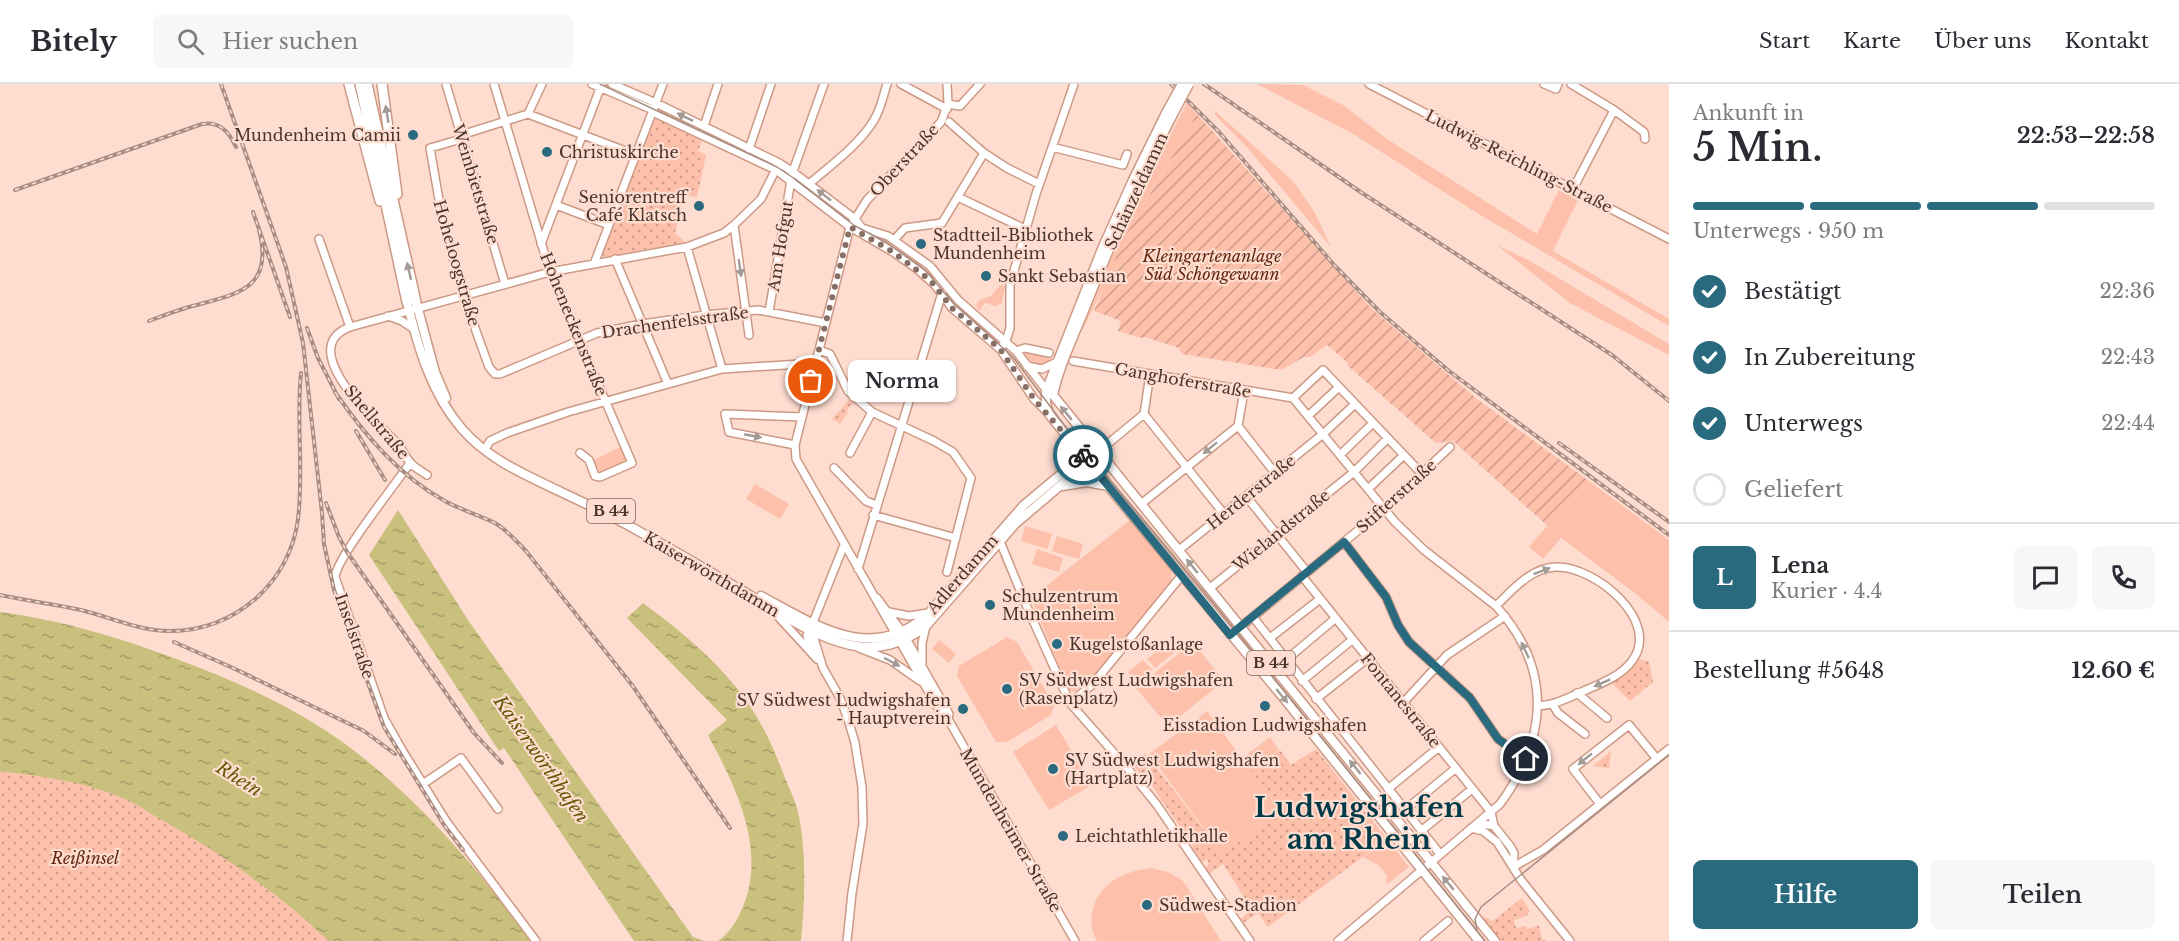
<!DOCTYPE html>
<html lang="de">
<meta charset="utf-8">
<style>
:root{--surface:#fff;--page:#f7f7f7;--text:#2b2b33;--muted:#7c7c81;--line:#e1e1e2;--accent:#296a7e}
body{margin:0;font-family:"Libre Baskerville",serif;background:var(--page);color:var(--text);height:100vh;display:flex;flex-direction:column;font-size:22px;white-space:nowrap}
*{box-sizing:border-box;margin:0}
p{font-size:20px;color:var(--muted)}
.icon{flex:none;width:33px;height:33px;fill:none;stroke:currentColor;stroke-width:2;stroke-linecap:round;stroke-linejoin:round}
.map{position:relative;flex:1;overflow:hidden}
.details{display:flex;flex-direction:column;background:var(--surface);width:510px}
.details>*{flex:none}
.pin{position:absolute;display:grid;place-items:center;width:51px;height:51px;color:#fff;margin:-26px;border:3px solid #fff;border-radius:50%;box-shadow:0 2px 6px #0007}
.courier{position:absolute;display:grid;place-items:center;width:60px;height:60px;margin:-30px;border:4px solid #296a7e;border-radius:50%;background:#fff;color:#222;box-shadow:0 2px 8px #0007}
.bubble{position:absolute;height:42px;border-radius:9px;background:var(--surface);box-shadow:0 2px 4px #0004;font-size:20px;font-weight:600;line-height:42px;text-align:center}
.summary em{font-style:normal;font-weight:600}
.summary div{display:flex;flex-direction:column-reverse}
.summary{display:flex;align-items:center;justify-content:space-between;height:102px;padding:0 24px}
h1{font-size:39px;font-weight:600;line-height:45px}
.bar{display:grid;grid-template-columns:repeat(4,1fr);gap:9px 6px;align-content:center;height:72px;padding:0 24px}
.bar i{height:8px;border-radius:4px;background:var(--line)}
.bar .current{background:var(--accent)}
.bar p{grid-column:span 4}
.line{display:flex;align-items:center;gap:15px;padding:0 24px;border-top:2px solid var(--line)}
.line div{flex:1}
.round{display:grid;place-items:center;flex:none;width:63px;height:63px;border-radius:9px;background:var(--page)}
ol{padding:0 24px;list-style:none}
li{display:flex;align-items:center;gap:18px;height:66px}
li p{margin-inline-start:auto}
li .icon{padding:6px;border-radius:50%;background:var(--accent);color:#fff;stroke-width:4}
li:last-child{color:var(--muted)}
li i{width:33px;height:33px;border:3px solid var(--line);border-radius:50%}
.action{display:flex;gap:12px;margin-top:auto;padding:12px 24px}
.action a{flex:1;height:69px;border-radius:9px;background:var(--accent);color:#fff;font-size:24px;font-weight:600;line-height:69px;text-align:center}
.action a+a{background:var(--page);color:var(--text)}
header{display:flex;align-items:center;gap:36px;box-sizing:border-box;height:84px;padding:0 30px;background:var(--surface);border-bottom:2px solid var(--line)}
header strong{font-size:28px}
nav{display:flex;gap:33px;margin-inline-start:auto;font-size:21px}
.search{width:420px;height:54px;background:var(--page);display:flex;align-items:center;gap:15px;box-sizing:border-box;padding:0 21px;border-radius:9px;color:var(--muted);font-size:22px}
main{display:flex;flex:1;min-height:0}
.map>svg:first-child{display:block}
</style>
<header>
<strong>Bitely</strong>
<div class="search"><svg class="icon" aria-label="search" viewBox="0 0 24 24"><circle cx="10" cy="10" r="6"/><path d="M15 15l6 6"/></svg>Hier suchen</div>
<nav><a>Start</a><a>Karte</a><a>Über uns</a><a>Kontakt</a></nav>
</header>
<main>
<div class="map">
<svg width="1669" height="857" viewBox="0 0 1669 857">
<defs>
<pattern id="park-dots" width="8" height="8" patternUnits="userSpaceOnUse" patternTransform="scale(1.5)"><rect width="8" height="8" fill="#fdc0aa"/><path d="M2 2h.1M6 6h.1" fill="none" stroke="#cf9d8b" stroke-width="1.8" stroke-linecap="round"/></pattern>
<pattern id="garden-furrows" width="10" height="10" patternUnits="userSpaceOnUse" patternTransform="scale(1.5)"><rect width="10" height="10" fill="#fdc0aa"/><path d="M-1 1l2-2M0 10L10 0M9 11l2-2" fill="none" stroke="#cf9d8b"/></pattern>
<pattern id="water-ripples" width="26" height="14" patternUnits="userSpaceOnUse" patternTransform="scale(1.5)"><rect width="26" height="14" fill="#c9c07e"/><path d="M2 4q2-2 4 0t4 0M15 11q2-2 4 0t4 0" fill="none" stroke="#a59d67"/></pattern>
</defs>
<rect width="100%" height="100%" fill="#feddd0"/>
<path fill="#fdc0aa" d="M 1257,0 L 1303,1 L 1343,21 L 1387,55 L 1537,150 L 1559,106 L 1578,116 L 1553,167 L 1669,235 L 1669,242 L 1472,126 L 1355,51 Z
M 1187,19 L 1197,30 L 1150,109 L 1080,251 L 1132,125 Z
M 1214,26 L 1294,98 L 1315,129 L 1331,163 L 1245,61 L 1216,32 Z
M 1497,161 L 1530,177 L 1669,260 L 1669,271 L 1570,219 Z
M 1000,201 L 1005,202 L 1002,219 L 995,222 L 985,219 L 979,227 L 976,221 L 979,216 L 991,212 Z
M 1022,266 L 1027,267 L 1052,274 C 1037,286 1032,280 1022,266 Z
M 621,363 L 627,377 L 600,390 L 594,376 Z
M 1589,397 L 1669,456 L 1669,538 L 1635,509 L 1561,454 L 1543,475 L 1529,463 L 1547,442 L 1550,444 Z
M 755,400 L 789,420 L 780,435 L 746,415 Z
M 1130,436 L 1171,485 L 1172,498 L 1101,585 L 1075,608 L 1069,606 L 1031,514 Z
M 1025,442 L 1052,450 L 1047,465 L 1021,457 Z
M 1057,452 L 1083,460 L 1079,475 L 1052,467 Z
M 1037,465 L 1063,474 L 1059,488 L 1032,480 Z
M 1007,553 L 1017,558 L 1054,621 L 1051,631 L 1007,658 L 996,658 L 957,592 L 959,582 Z
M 939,556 L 956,570 L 949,579 L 932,565 Z
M 1168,558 L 1175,568 L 1155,584 L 1147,575 Z
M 1193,558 L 1224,597 L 1168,642 L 1136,604 Z
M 1143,576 L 1153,586 L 1138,599 L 1128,588 Z
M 1207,627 L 1281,727 L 1223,770 L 1149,670 Z
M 1056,641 L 1092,701 L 1049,726 L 1013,668 Z
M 1270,653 L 1279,666 L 1254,685 L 1245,672 Z
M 1387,755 L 1409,783 L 1386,801 L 1387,791 L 1378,781 L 1363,773 Z
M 1151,784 L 1168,788 L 1183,797 L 1221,857 L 1097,857 C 1091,846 1090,837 1093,825 C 1100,798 1125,787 1151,784 Z"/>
<path fill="url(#park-dots)" d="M 654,33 L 704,52 L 698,67 L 706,71 L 697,113 L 685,111 L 675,149 L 685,158 L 604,173 L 602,169 Z
M 850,315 L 854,318 L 847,326 L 848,328 L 840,340 L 832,335 Z
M 1637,575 L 1649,577 L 1653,598 L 1630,617 L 1612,599 L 1627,587 Z
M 1316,665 L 1387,755 L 1268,843 L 1258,829 L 1243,839 L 1240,835 L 1252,826 L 1223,780 L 1207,791 L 1203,785 L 1209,780 L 1207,775 L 1201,779 L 1191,765 L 1193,762 L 1148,696 L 1145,698 L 1134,682 L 1145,669 L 1223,770 L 1281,727 L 1242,674 L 1245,672 L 1255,684 L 1280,666 L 1291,681 Z
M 0,666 L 101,689 L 356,857 L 0,857 Z
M 1611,667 L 1609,684 L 1593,682 Z
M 1522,814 L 1530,827 L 1526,832 L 1514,836 L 1516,844 L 1525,842 L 1527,845 L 1539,841 L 1542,856 L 1545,855 L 1546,857 L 1501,857 L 1483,835 L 1485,833 L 1493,837 Z"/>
<path fill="url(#garden-furrows)" d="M 1197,30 L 1372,225 L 1477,315 L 1589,397 L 1550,444 L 1453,357 L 1436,359 L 1347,281 L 1348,279 L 1327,261 L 1310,273 L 1304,273 L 1281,286 L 1182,270 L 1179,264 L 1145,253 L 1141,254 L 1118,247 L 1121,237 L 1094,227 L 1123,156 Z"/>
<path fill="url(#water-ripples)" d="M 398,426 L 468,536 L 693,853 L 705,857 L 634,857 L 504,664 L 499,667 L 369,471 Z
M 643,519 C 677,544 709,570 735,602 C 758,629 773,662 785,694 C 789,704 794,714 797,724 C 807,763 805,817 801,857 L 718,857 C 731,848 738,835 744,820 C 766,763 735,701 708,651 L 727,636 L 627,534 Z
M 0,528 C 67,537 124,555 187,579 C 251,603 313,633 366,676 C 429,727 483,791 530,857 L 329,857 C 278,809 221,769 160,735 C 147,727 134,718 120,713 C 82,697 40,692 0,687 Z"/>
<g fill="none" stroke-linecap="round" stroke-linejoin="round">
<g stroke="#cd9985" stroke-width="10">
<path id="minor" d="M 446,0 L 505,200
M 494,0 L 550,188 L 632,379 L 600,393 L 595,392 L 589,376 L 580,369
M 592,0 L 653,26 L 657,30 L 776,86 L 850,143 L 893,168 L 917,185 L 935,201 L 952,224 L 1000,265 L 1034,315 L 1050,331
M 612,0 L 656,19 L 779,79 L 793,88 L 855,135 L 862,144 L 888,152 L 930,182 L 958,216 L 1016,267 L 1048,308
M 901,0 L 947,25
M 947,0 L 948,20 L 941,38 L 867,116 L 850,143 L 795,361 L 796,375 L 943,633 L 948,635 L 1075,857
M 1369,0 L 1669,155
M 1544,0 L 1556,5 L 1558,0
M 1571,0 L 1614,26
M 948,20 L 960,22 L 980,0
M 528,30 L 542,0
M 949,38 L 984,69 L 1007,84 L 1039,100
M 704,42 L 718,0
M 1052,63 L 1123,81 L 1127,70
M 749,65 L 771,0
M 636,71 L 528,30 L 461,51 L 458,56 L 430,64 L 443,139 L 453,174 L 476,247 L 489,283 L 495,290 L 500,290 L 597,249 L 642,240 L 706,231 L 758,226 L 826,239
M 792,90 L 824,0
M 809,100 C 830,82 860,60 874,36 C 881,25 883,12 887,0
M 1573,105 L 1614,26 L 1644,48 L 1645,55
M 958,113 L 1025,145
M 556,121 L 609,141
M 734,141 L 749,251
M 319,155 L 350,243
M 894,156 L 905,144 L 942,139 L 984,69
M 541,160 L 601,2
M 687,163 L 722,285
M 615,175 L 668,300
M 594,180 L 663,0
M 769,228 L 791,96
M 388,232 L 402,237 L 414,245
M 1000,265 L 1006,257 L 1010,244 L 1010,201 L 1036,110 L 1074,0
M 819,266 L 830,270 L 848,307 L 872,328 L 934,357 L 953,368 L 971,394 L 947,488
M 1016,267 L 1025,264 L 1049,269
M 1073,277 L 1293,314
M 1027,282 L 1042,285 L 1057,278
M 1293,314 L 1395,438 L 1424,466 L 1496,522 C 1553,585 1548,654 1500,720 L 1338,857
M 1293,314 L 1323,286 L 1422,390
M 1144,330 L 1224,430
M 1308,332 L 1339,303
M 1238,342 L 1275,389
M 795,361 L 729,348 L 725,330 L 802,333
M 487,362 L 490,357 L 507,349 L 568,328 L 722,285 L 816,279
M 1099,367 L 1144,330 L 1150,290
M 850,369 L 872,328
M 1340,371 L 1373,339
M 410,379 C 395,401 337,473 335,493 L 384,634 L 402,666 L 446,737 L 536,857
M 834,384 L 866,417 L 876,421
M 427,391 C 421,387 413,383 409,377 C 404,371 402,364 396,358 C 375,337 294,264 350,243 L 550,188 L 687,163 L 724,149 L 734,141 L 761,115 L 779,79
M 1368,405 L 1404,371
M 1246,412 L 1307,488
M 1141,420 L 1238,342 L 1244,307
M 873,431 L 956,454
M 999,455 L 1027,523 L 1070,619 L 1128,685 L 1157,721 L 1250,857
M 1344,458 L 1386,513 L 1398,541 L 1409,558 L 1470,614 L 1498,655 L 1526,675
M 844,461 L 814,536 L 813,551 L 823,584 L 839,612 L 848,635 L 855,659 L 862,703 L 863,740 L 852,809 L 847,857
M 1179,466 L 1323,350 L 1355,320
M 858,485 L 942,209
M 1302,492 L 1491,728 L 1494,742
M 1210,504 L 1354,388 L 1388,354
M 877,514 L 903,549 L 949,630 L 948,635
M 1496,522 C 1512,506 1532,483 1556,483 C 1595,482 1662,537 1632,577 C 1621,592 1602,599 1586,606 C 1569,613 1556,621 1538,622
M 774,528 L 817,575
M 889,528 L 909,532 L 928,529
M 1253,533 L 1440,770
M 1231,551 L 1384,425 L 1450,363
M 1270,554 L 1320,515
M 859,564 L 890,576 L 920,597
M 810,565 L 807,551 L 812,542
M 1286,576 L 1336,534
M 922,580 L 922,559 L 926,542
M 1302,597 L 1352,556
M 1577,609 L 1607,634
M 1316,615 L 1368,574
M 1070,619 L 1093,600 L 1182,491
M 1403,619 L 1447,571 L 1505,532
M 1553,621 L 1558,629 L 1585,650
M 423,700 L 461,674 L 498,725
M 1388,705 L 1439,663
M 1600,720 L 1573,685 L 1629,641 L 1657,675
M 1405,726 L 1456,684
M 1478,739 L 1494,742 L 1510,762 L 1514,769 L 1513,783
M 1471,744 L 1483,747 L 1497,758 L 1521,796 L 1570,857
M 1421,747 L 1472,705
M 1513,783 L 1543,766 L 1669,665
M 1424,857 L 1448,837"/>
</g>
<g stroke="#cd9985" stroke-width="11">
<path id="major" d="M 1166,29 L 1133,96 L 1102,165 L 1046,307 L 1046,319 L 1049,330 L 1069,355 L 1282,612 L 1479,857
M 1172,32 C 1139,97 1109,162 1083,229 C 1072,256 1059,283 1053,311 L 1495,857
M 407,218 C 418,263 431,309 462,345 C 489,376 526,391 561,408 C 589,421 616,434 642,449 C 681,470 719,493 756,515 C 786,533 815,553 850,561 C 877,567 904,560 926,542 L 1015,440 L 1088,378 L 1091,373 L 1092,359
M 416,218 L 435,288 L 446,314
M 1062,402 L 1087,398 L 1108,402
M 761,512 C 817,542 874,582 930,528 L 1024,421 L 1079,375 L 1087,372"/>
</g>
<g stroke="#cd9985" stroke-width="12">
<path id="highway" d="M 349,0 L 380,117
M 360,0 L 407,218
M 367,0 L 416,218
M 382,0 L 397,110"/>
</g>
<use href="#minor" stroke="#fff" stroke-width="7"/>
<use href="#major" stroke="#fff" stroke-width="8"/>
<use href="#highway" stroke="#fff" stroke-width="9"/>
<path stroke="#a88d82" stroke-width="1.5" d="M 600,0 L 777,83 L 795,95 L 855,142 L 886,158 L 926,187 L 953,219 L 1013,273 L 1065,342 L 1215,521 L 1485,857
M 1477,846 L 1475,835 L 1481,823 L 1669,671"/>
<g stroke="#a88d82" stroke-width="4">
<path id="rail" d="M 221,0 L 286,183 L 303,259 L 322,429 L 324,460 L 334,506 L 384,643 L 444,741 L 463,766
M 1171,0 L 1219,48 L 1335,182 L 1380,228 L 1449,287 L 1669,451
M 1204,0 L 1362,109 L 1612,271 L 1669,317
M 15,106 L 202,40 C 220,37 229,48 236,63
M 253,128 L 290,233
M 149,237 C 162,232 175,227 189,223 C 235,210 275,207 259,146
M 307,244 L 318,274 L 339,315
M 335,308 C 364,350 399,392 445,417 C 461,426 479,431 495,439 C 507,446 516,457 526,467 L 632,601 L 730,744
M 356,347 L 385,396
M 1559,359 L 1669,438
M 326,419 L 339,453 L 347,468 L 474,649 L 502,679
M 0,511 C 27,517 54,520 81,526 C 110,533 139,547 169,547 C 234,548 290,499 298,435 C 304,387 296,337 301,289
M 174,558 L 233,584 L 364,647 L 395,670"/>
</g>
<use href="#rail" stroke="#feddd0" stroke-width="1.5" stroke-dasharray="4.5" stroke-linecap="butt"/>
<g stroke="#cd9985" stroke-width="11" stroke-linecap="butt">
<path id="major-bridge" d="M 1166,29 L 1182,0
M 1172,32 L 1189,0"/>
</g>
<use href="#major-bridge" stroke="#fff" stroke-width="8"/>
</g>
<defs><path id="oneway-solid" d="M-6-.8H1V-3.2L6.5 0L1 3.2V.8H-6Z" transform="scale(1.5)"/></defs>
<g fill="#a49a96">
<use href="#oneway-solid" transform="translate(387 30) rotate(-99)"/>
<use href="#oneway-solid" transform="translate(685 33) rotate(-154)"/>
<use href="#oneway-solid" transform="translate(824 111) rotate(-142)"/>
<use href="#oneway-solid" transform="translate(740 184) rotate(82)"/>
<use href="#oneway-solid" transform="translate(409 187) rotate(-103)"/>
<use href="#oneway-solid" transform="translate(1066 329) rotate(-130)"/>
<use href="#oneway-solid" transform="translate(753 352) rotate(11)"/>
<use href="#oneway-solid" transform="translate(1210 364) rotate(141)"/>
<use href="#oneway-solid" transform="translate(1192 482) rotate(-129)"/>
<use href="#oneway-solid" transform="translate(1542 487) rotate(-21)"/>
<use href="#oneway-solid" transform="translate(1525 566) rotate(-115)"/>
<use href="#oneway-solid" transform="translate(892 578) rotate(28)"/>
<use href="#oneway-solid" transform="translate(1602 599) rotate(156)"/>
<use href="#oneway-solid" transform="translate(1282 612) rotate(51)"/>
<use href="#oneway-solid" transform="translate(1585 675) rotate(141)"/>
<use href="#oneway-solid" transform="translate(1355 683) rotate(-129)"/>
<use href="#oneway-solid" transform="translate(1448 799) rotate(-130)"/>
</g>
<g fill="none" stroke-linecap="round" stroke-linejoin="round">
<path stroke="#886f65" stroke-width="6" stroke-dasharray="0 10.8" d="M 811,297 L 850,143 L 893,168 L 930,196 L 952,224 L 1000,265 L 1034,315 L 1083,371"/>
<path stroke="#296a7e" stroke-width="8" d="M 1083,371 L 1230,551 L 1344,458 L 1386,513 L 1398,541 L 1409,558 L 1470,614 L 1498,655 L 1526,675"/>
</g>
<g fill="#296a7e" stroke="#feddd0" stroke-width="2">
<circle cx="413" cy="51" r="6"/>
<circle cx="547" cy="68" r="6"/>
<circle cx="699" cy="122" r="6"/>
<circle cx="921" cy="160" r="6"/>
<circle cx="986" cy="192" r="6"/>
<circle cx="990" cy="521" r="6"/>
<circle cx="1057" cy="560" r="6"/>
<circle cx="1007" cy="605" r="6"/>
<circle cx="1265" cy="622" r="6"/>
<circle cx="963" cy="625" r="6"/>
<circle cx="1053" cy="685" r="6"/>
<circle cx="1063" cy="752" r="6"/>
<circle cx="1147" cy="821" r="6"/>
</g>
<g text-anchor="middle" stroke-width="4.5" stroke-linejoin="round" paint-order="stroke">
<g fill="#feddd0" stroke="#7f675d" stroke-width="1.5">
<rect x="587" y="415" width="48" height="24" rx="4.5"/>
<rect x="1247" y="567" width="48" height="24" rx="4.5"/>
</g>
<g font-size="15" font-weight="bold" fill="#49342c">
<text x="611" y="432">B 44</text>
<text x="1271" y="584">B 44</text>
</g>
<g font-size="16" fill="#49342c" stroke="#feddd0" text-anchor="start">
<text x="401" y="57" text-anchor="end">Mundenheim Camii</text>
<text x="559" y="74">Christuskirche</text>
<text x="687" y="119" text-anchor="end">Seniorentreff<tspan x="687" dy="18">Café Klatsch</tspan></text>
<text x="933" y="157">Stadtteil-Bibliothek<tspan x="933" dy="18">Mundenheim</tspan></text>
<text x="998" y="198">Sankt Sebastian</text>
<text x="1002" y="518">Schulzentrum<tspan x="1002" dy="18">Mundenheim</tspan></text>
<text x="1069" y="566">Kugelstoßanlage</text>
<text x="1019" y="602">SV Südwest Ludwigshafen<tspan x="1019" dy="18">(Rasenplatz)</tspan></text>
<text x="951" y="622" text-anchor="end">SV Südwest Ludwigshafen<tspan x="951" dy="18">- Hauptverein</tspan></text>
<text x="1265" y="647" text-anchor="middle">Eisstadion Ludwigshafen</text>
<text x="1065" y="682">SV Südwest Ludwigshafen<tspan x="1065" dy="18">(Hartplatz)</tspan></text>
<text x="1075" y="758">Leichtathletikhalle</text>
<text x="1159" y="827">Südwest-Stadion</text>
</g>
<g font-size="16" fill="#49342c" stroke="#feddd0">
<text transform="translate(904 76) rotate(-47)" y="6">Oberstraße</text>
<text transform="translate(1519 77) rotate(27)" y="6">Ludwig-Reichling-Straße</text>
<text transform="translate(476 100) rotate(73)" y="6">Weinbietstraße</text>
<text transform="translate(1136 107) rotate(-65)" y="6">Schänzeldamm</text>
<text transform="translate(780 162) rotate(-81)" y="6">Am Hofgut</text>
<text transform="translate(457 179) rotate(74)" y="6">Hoheloogstraße</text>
<text transform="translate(675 238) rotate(-8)" y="6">Drachenfelsstraße</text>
<text transform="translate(574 240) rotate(68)" y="6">Hoheneckenstraße</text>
<text transform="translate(1183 296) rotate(10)" y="6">Ganghoferstraße</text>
<text transform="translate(377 338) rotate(50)" y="6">Shellstraße</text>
<text transform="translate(1251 408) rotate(-39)" y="6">Herderstraße</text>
<text transform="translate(1396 412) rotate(-42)" y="6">Stifterstraße</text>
<text transform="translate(1281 446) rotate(-39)" y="6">Wielandstraße</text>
<text transform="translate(712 490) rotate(30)" y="6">Kaiserwörthdamm</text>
<text transform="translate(962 490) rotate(-49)" y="6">Adlerdamm</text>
<text transform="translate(355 552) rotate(71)" y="6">Inselstraße</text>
<text transform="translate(1401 616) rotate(51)" y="6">Fontanestraße</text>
<text transform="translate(1011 746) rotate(60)" y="6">Mundenheimer Straße</text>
</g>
<g font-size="16" font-style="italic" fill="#62260d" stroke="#feddd0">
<text x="1212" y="178">Kleingartenanlage<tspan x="1212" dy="18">Süd Schöngewann</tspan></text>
<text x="85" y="780">Reißinsel</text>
</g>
<g font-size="18" font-style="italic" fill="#625804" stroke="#feddd0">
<text transform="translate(541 675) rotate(55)" y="6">Kaiserwörthhafen</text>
<text transform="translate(239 695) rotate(32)" y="6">Rhein</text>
</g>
<g font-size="28" font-weight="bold" fill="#003a49" stroke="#feddd0">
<text x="1359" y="733">Ludwigshafen<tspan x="1359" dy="32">am Rhein</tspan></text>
</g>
</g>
</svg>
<div class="pin" style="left:811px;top:297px;background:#ea580c"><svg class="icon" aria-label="bag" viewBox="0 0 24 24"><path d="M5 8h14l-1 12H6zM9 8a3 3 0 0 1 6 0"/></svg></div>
<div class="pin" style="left:1526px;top:675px;background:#1f2937"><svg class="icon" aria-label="home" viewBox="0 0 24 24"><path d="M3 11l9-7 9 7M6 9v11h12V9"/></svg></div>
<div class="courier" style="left:1083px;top:371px"><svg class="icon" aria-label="bike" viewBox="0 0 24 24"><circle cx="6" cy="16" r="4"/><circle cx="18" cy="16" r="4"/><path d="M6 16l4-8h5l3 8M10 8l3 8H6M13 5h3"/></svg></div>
<div class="bubble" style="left:848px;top:276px;width:108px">Norma</div>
</div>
<section class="details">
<div class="summary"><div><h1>5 Min.</h1><p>Ankunft in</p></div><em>22:53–22:58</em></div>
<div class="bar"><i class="current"></i><i class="current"></i><i class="current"></i><i></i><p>Unterwegs · 950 m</p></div>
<ol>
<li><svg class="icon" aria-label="check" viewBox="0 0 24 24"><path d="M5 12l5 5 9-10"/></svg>Bestätigt<p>22:36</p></li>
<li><svg class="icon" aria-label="check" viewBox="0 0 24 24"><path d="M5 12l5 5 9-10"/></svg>In Zubereitung<p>22:43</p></li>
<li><svg class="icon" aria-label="check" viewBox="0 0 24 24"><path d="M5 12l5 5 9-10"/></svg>Unterwegs<p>22:44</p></li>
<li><i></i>Geliefert</li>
</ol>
<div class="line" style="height:108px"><b class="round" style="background:var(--accent);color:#fff">L</b><div><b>Lena</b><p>Kurier · 4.4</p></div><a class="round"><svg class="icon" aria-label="chat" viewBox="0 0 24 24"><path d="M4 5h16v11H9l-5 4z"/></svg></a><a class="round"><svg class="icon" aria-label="phone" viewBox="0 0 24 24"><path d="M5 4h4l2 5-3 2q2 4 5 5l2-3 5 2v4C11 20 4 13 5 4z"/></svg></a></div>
<div class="line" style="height:78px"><div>Bestellung #5648</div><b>12.60 €</b></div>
<div class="action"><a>Hilfe</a><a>Teilen</a></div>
</section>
</main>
